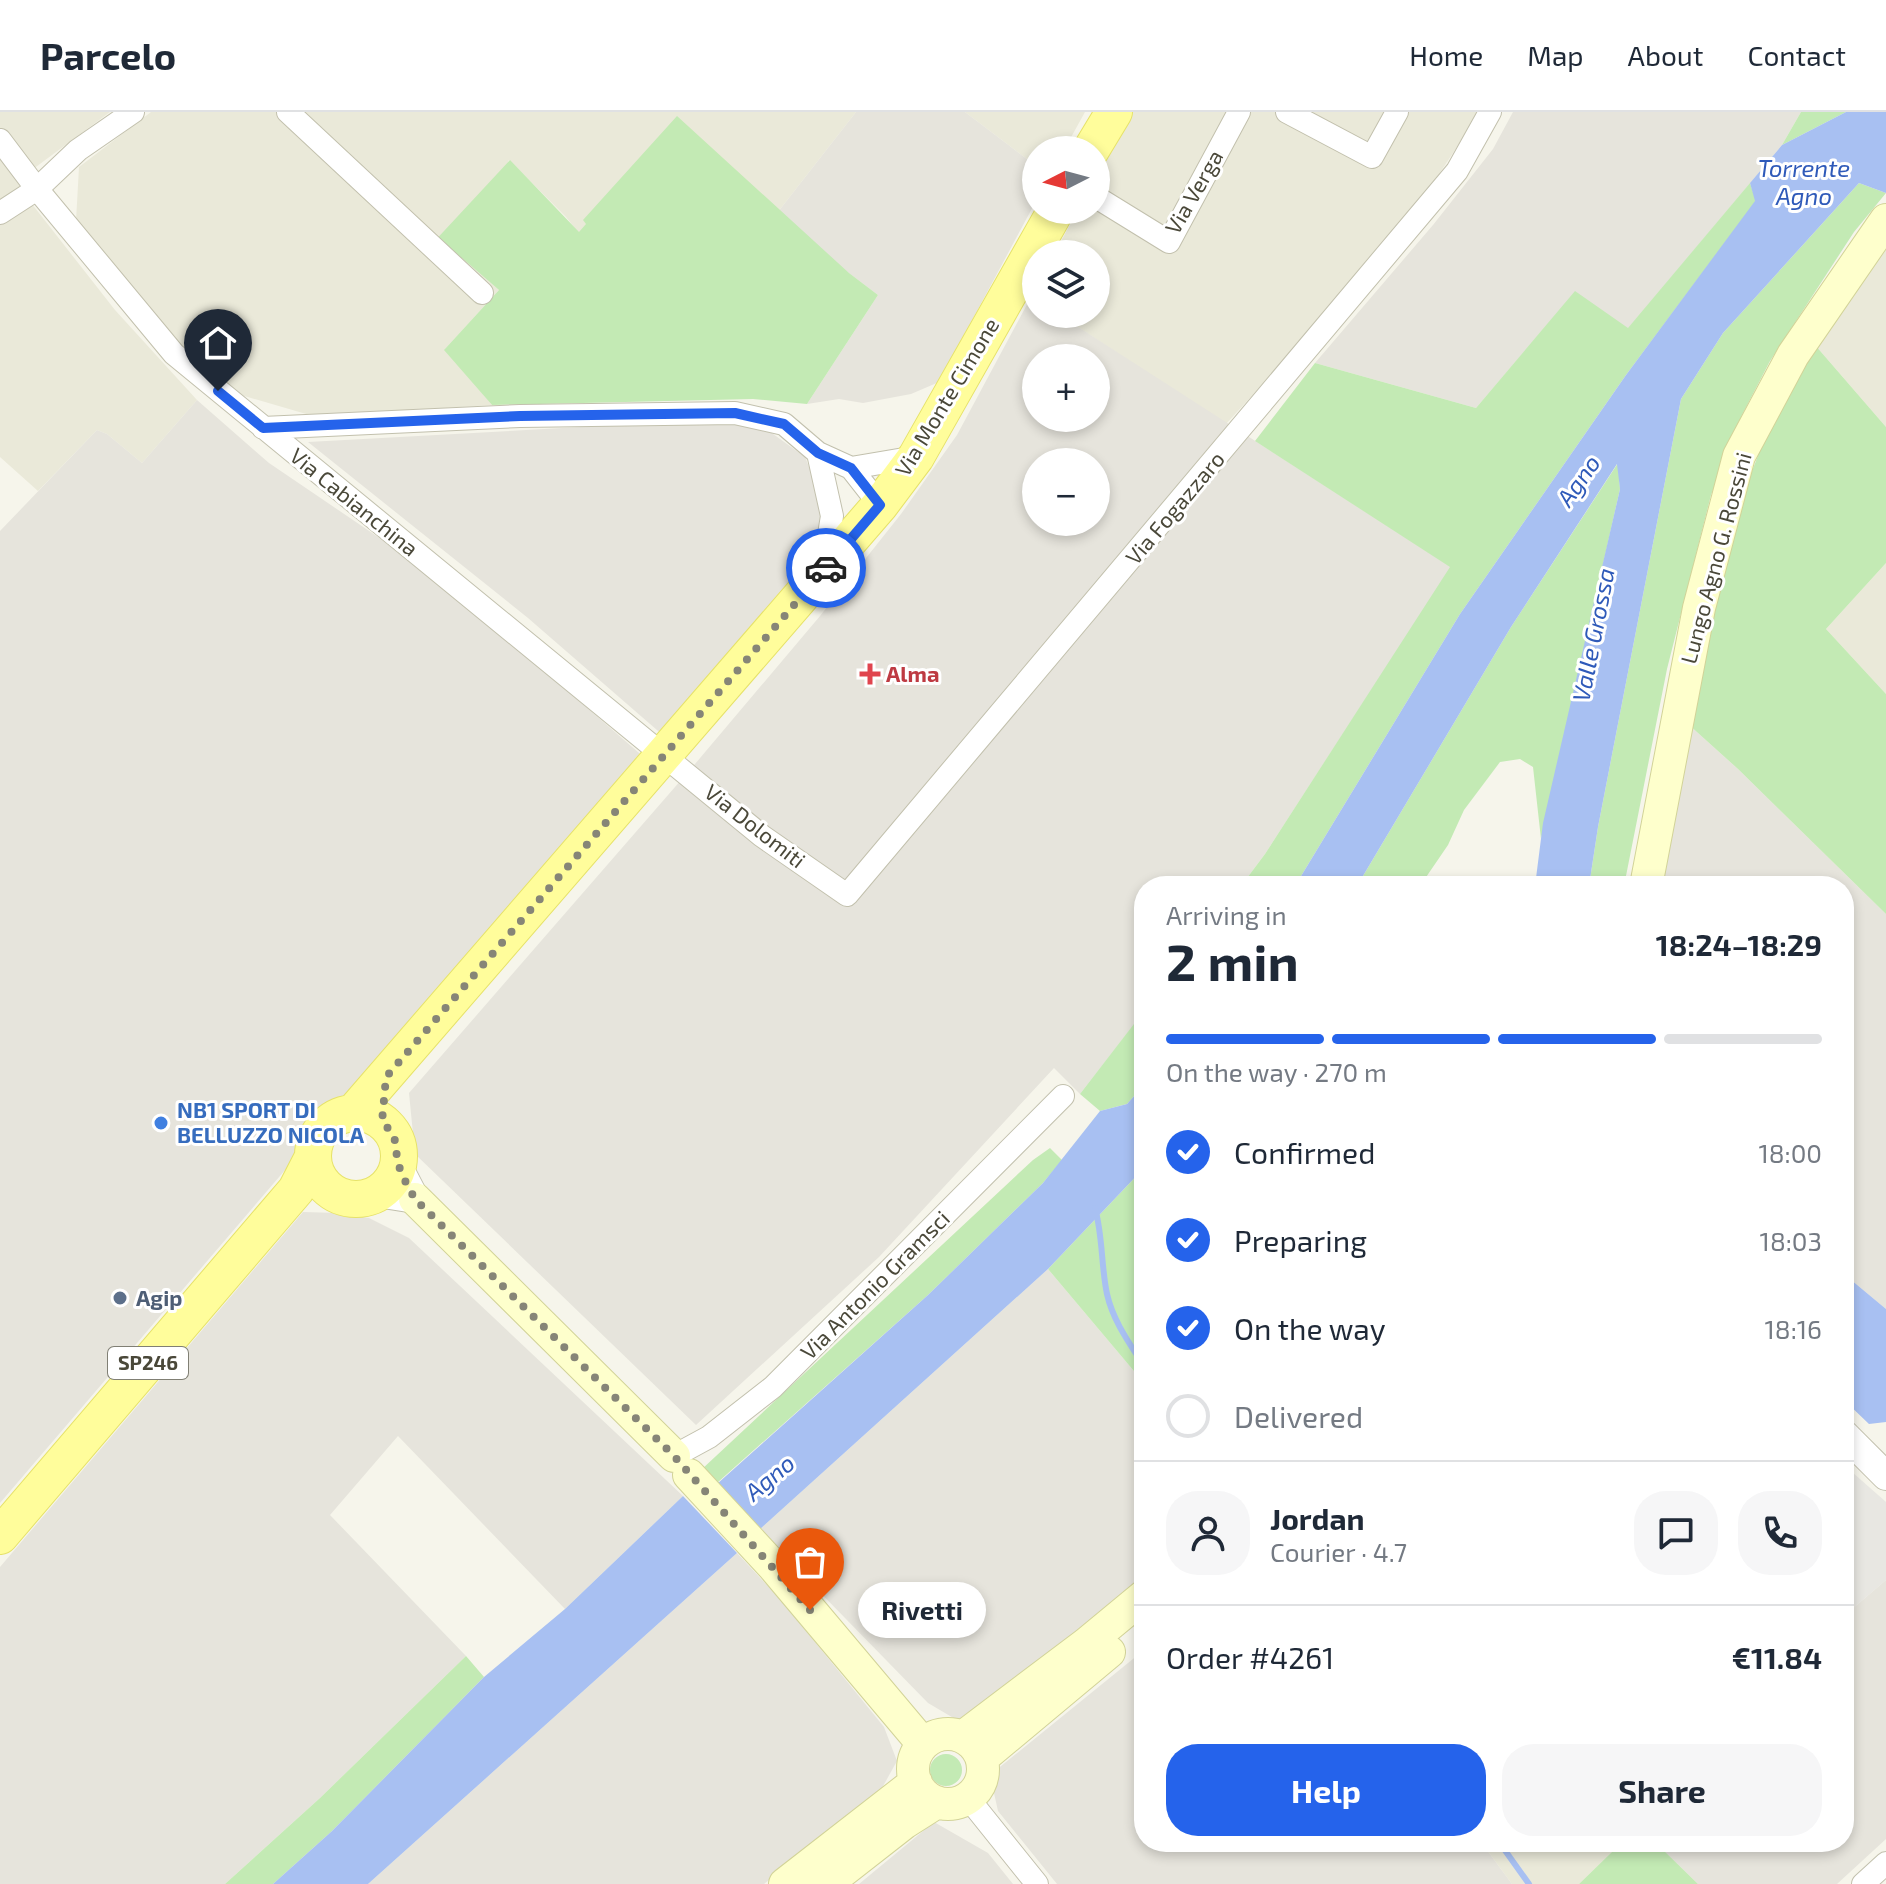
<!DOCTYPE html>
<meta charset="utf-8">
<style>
:root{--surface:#fff;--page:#f6f6f7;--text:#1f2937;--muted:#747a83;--line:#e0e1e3;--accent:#2563eb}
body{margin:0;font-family:"Exo 2",sans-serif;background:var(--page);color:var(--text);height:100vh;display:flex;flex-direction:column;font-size:30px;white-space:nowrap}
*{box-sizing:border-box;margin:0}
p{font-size:26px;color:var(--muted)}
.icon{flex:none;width:44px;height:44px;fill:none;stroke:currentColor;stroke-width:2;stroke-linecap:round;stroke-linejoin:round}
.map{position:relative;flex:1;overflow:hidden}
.sheet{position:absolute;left:1134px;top:764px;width:720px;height:976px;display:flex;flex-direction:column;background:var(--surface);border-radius:32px;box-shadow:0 4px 12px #0003}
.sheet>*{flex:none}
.needle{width:52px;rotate:264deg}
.controls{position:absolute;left:1022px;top:24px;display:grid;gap:16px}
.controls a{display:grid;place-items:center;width:88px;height:88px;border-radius:50%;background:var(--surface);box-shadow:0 4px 12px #0003;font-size:40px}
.pin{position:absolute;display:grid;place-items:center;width:68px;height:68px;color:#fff;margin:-82px -34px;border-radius:50% 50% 50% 0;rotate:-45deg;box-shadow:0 0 8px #0007}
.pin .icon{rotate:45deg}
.courier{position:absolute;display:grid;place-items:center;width:80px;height:80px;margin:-40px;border:6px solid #2563eb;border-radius:50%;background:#fff;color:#222;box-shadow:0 2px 10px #0007}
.bubble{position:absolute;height:56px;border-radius:28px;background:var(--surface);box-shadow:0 4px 12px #0003;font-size:26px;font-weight:700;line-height:56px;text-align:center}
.overview em{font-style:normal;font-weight:700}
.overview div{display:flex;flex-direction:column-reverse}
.overview{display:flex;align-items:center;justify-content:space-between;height:136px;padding:0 32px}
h1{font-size:52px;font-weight:700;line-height:60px}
.bar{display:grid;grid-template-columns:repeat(4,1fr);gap:12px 8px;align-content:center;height:96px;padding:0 32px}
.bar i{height:10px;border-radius:6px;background:var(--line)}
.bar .active{background:var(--accent)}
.bar p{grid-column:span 4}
.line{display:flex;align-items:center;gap:20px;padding:0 32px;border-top:2px solid var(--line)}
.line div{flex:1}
.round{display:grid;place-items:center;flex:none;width:84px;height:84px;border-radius:32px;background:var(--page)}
ol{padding:0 32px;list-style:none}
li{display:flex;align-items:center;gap:24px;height:88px}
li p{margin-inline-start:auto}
li .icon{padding:8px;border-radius:50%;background:var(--accent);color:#fff;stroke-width:4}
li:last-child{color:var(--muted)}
li i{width:44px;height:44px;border:4px solid var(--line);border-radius:50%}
.cta{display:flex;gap:16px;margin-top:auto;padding:16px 32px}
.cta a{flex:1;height:92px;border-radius:32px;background:var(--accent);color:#fff;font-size:32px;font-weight:700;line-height:92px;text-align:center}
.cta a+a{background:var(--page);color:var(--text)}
header{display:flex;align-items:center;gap:48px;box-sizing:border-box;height:112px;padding:0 40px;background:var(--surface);border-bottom:2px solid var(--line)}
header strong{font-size:38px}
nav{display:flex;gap:44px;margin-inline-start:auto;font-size:28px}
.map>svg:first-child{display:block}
</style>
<header>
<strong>Parcelo</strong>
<nav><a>Home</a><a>Map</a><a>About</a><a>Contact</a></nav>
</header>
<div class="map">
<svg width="1886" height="1772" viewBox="0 0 1886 1772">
<rect width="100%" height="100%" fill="#f6f5eb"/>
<path fill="#eae9d9" d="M 0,0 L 110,0 L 21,66 L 21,78 L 115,198 L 197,288 L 142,351 L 107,322 L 97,318 L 38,379 L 0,345 Z
M 151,0 L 856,0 L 774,105 L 578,120 L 566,105 L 509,48 L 462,145 L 499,178 L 445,237 L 492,293 L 313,304 L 241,283 L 180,236 L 76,109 L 79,55 Z
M 965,0 L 1085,0 L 1064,38 L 1036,38 L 1036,54 Z
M 1132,0 L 1480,0 L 1414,100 L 1363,162 L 1226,312 L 1058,202 L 1096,202 L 1096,142 L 1054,142 L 1078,98 L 1096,98 L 1096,63 Z
M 1886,138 L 1886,315 L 1815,233 Z
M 1886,451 L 1886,582 L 1826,517 Z
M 1481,1730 L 1612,1730 L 1616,1736 L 1579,1772 L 1512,1772 Z"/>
<path fill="#e6e4dc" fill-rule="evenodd" d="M 856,0 L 965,0 L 1036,54 L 1036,89 L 939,270 L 911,282 L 863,291 L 839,287 L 807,292 L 878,183 L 774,105 Z
M 1513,0 L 1801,0 L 1782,33 L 1628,217 L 1575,180 L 1476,296 L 1315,251 L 1433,113 L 1493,37 Z
M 1031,185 L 1036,188 L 1036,202 L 1058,202 L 1451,455 L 1265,742 L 1241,774 L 1144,774 L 1144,900 L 1080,982 L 1054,956 L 879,1145 L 696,1313 L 415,1042 L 409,981 L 695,652 L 820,504 L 901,402 L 957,323 ZM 1036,246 L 1096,246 L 1096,306 L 1036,306 ZM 1036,350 L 1096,350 L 1096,410 L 1036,410 Z
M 197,288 L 269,351 L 406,444 L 510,529 L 646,647 L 369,960 L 0,1391 L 0,419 L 97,318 L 107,322 L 142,351 Z
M 690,309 L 762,314 L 805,345 L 816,372 L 828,427 L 665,625 L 528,506 L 308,330 Z
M 1688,612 L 1738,657 L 1886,802 L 1886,1197 L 1844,1162 L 1844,774 L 1662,774 Z
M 303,1100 L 338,1101 L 369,1106 L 409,1126 L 683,1384 L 565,1497 L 398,1324 L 330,1403 L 466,1544 L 320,1686 L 225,1772 L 0,1772 L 0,1455 Z
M 1048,1157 L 1144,1271 L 1144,1464 L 962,1611 L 928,1591 L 759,1418 Z
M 737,1441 L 780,1487 L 884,1615 L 897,1649 L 882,1676 L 764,1772 L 368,1772 Z
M 1886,1468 L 1886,1727 L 1837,1772 L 1698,1772 L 1655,1730 L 1844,1730 L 1844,1504 Z
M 1144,1538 L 1144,1730 L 1481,1730 L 1512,1772 L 1057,1772 L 998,1699 L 990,1663 Z
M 934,1710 L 988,1741 L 1013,1772 L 859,1772 Z"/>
<path fill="#c3eab4" d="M 1801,0 L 1846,0 L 1782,33 Z
M 677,4 L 849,161 L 878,183 L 807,292 L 753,287 L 492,293 L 444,238 L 499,178 L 462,146 L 452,150 L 431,133 L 510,48 L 579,120 L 586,112 L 583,108 Z
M 1750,71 L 1756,89 L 1626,263 L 1460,502 L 1295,774 L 1241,774 L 1265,742 L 1450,455 L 1255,329 L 1315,251 L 1476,296 L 1575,179 L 1628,216 Z
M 1859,71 L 1886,81 L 1854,120 L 1770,249 L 1742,303 L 1711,383 L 1667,557 L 1624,774 L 1589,774 L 1598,715 L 1681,287 L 1723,221 Z
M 1815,233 L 1886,315 L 1886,451 L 1826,517 L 1886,582 L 1886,802 L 1738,657 L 1688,612 L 1739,393 L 1769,315 Z
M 1618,351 L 1620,377 L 1541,727 L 1533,655 L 1520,647 L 1500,650 L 1464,698 L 1448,733 L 1420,774 L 1357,774 L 1511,515 Z
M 1144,899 L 1144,973 L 1127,992 L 1100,999 L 1080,982 Z
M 1050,1036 L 1062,1048 L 1043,1071 L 928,1183 L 717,1371 L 701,1358 L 1033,1048 Z
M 1144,1056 L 1144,1271 L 1048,1157 Z
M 466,1544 L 484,1565 L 332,1719 L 273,1772 L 225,1772 L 320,1686 Z
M930 1658a16 16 0 1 1 32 0a16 16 0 1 1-32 0Z
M 1612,1730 L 1655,1730 L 1698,1772 L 1579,1772 L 1615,1737 Z"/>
<path fill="#e8e7e2" d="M 1844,1353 L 1886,1390 L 1886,1468 L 1844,1504 Z"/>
<path fill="#a8c0f2" d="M 1846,0 L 1886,0 L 1886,81 L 1859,71 L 1723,221 L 1681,287 L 1598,715 L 1589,774 L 1535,774 L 1543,711 L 1620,377 L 1617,352 L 1511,515 L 1357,774 L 1295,774 L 1460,502 L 1626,263 L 1755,89 L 1750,71 L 1782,33 Z
M 1144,973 L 1144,1056 L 1048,1157 L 759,1418 L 717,1372 L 928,1183 L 1043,1071 L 1100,999 L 1127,992 Z
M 1844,1162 L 1886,1197 L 1886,1310 L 1869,1312 L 1844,1288 Z
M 683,1384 L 737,1441 L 368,1772 L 273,1772 L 332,1719 L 484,1565 L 565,1497 Z"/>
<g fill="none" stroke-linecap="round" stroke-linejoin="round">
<path stroke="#a8c0f2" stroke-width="6" d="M 1095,1096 C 1103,1125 1101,1154 1107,1182 C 1113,1209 1130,1232 1144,1254
M 1499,1730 L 1529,1772"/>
<g stroke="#c2c0ad" stroke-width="24">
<path id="minor" d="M 288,0 L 482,181
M 1287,0 L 1372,45 L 1397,0
M 0,28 L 37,77 L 174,242 L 762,724 L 847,783 L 1457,59 L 1490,0
M 1096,85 L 1169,130 L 1239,0
M 0,101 L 37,77 L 78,38 L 133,0
M 263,316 L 520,304 L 735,301 L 784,312 L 818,341 L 851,356 L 916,345
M 818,341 L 832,404 L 824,453
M 851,356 L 880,393
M 674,1344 L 709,1325 L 773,1275 L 1063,984
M 968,1686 L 1037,1772
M 1863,1772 L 1886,1751"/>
</g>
<g stroke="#c2c0ad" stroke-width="30">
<path id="tertiary" d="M 398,1054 L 415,1087
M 377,1081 L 415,1087
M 1844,1322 L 1886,1364"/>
</g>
<g stroke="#d2d398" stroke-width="34">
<path id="secondary" d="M 1646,774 L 1699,496 L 1739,344 L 1793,243 L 1886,108
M 415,1087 L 674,1344
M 689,1363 L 774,1455 L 923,1632
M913 1657a35 35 0 1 1 70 0a35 35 0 1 1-70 0Z
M 963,1625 L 1086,1532 L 1144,1484
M 982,1646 L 1109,1540
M 785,1772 L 916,1670
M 826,1772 L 904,1711 L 937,1690"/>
</g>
<g stroke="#e6e269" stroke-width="38">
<path id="primary" d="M 1091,38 L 1114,0
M 354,1000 L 880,393 L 916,345 L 1056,98
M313 1044a43 43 0 1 1 86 0a43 43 0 1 1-86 0Z
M 0,1424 L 296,1078 L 313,1045"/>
</g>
<use href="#minor" stroke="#fff" stroke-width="22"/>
<use href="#tertiary" stroke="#fff" stroke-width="28"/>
<use href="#secondary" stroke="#feffcc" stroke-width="32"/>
<use href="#primary" stroke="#fffd9b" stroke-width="36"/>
</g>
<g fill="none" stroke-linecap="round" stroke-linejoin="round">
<path stroke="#868577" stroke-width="8" stroke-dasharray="0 14.4" d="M 810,1498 L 674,1344 L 415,1087 C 410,1078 404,1068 400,1057 C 392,1036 403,1030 382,1010 L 386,965 L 826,456"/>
<path stroke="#2563eb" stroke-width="10" d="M 218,279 L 263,316 L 520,304 L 735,301 L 784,312 L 818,341 L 851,356 L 880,393 L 826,456"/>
</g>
<path fill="#e0444e" stroke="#fff" stroke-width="3" d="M866 550h8v8h8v8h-8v8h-8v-8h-8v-8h8z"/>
<circle fill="#3f7fe0" stroke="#fff" stroke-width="3" cx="161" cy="1011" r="8"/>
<circle fill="#5c6f8a" stroke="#fff" stroke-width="3" cx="120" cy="1186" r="8"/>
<g text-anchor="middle" stroke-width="6" stroke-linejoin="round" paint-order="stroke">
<rect fill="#fff" stroke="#807f74" stroke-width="2" x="108" y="1235" width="80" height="32" rx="6"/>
<g font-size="20" font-weight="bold" fill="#4a4839">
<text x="148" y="1258">SP246</text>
</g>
<g font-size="22" fill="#4a4839" stroke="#fff">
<text transform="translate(1194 80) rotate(-60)" y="8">Via Verga</text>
<text transform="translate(947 285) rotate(-59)" y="8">Via Monte Cimone</text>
<text transform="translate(354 390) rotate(39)" y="8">Via Cabianchina</text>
<text transform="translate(1175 396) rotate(-50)" y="8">Via Fogazzaro</text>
<text transform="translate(1716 446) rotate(-75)" y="8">Lungo Agno G. Rossini</text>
<text transform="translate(755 714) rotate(38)" y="8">Via Dolomiti</text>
<text transform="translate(875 1173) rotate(-45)" y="8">Via Antonio Gramsci</text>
</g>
<g font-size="22" font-weight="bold" fill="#be3a42" stroke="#fff" text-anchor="start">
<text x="886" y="570">Alma</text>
</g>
<g font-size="22" font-weight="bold" fill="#366cbe" stroke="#fff" text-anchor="start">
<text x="177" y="1006">NB1 SPORT DI<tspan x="177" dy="25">BELLUZZO NICOLA</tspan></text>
</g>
<g font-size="22" font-weight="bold" fill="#4e5e75" stroke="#fff" text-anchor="start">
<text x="136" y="1194">Agip</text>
</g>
<g font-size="24" font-style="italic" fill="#2f5ab9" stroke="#fff">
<text x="1804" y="65">Torrente<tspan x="1804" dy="28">Agno</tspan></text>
<text transform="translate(1579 369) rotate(-55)" y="8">Agno</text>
<text transform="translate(1594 523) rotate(-79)" y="8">Valle Grossa</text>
<text transform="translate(770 1366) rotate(-40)" y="8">Agno</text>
</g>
</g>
</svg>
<div class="controls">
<a><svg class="needle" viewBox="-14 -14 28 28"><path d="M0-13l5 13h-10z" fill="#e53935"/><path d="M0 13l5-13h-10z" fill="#747a83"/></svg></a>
<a><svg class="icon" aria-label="layers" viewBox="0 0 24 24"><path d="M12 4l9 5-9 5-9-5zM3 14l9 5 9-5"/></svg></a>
<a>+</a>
<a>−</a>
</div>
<div class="pin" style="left:810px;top:1498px;background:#ea580c"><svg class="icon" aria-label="bag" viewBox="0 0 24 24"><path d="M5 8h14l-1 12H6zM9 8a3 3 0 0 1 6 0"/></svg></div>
<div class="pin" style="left:218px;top:279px;background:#1f2937"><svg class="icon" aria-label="home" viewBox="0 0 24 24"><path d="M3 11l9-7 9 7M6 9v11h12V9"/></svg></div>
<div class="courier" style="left:826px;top:456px"><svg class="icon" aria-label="car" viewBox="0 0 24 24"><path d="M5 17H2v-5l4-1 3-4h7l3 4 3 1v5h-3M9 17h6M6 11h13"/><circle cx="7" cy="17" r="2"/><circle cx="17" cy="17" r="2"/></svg></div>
<div class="bubble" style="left:858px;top:1470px;width:128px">Rivetti</div>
<section class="sheet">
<div class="overview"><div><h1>2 min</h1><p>Arriving in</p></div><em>18:24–18:29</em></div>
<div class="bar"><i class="active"></i><i class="active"></i><i class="active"></i><i></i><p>On the way · 270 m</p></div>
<ol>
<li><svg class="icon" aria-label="check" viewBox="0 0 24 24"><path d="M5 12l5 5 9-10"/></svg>Confirmed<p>18:00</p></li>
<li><svg class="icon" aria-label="check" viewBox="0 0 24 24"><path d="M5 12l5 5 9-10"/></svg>Preparing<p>18:03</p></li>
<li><svg class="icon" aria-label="check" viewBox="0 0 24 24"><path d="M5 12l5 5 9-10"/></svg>On the way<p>18:16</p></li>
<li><i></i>Delivered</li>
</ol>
<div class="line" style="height:144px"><a class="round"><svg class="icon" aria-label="person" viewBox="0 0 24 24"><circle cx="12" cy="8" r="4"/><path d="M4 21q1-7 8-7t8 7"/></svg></a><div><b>Jordan</b><p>Courier · 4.7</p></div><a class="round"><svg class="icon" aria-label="chat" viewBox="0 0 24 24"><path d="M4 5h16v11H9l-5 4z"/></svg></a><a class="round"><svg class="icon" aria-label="phone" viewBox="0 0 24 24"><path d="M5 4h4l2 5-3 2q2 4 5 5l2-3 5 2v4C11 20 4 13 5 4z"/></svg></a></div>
<div class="line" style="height:104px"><div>Order #4261</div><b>€11.84</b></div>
<div class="cta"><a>Help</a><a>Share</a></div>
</section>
</div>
